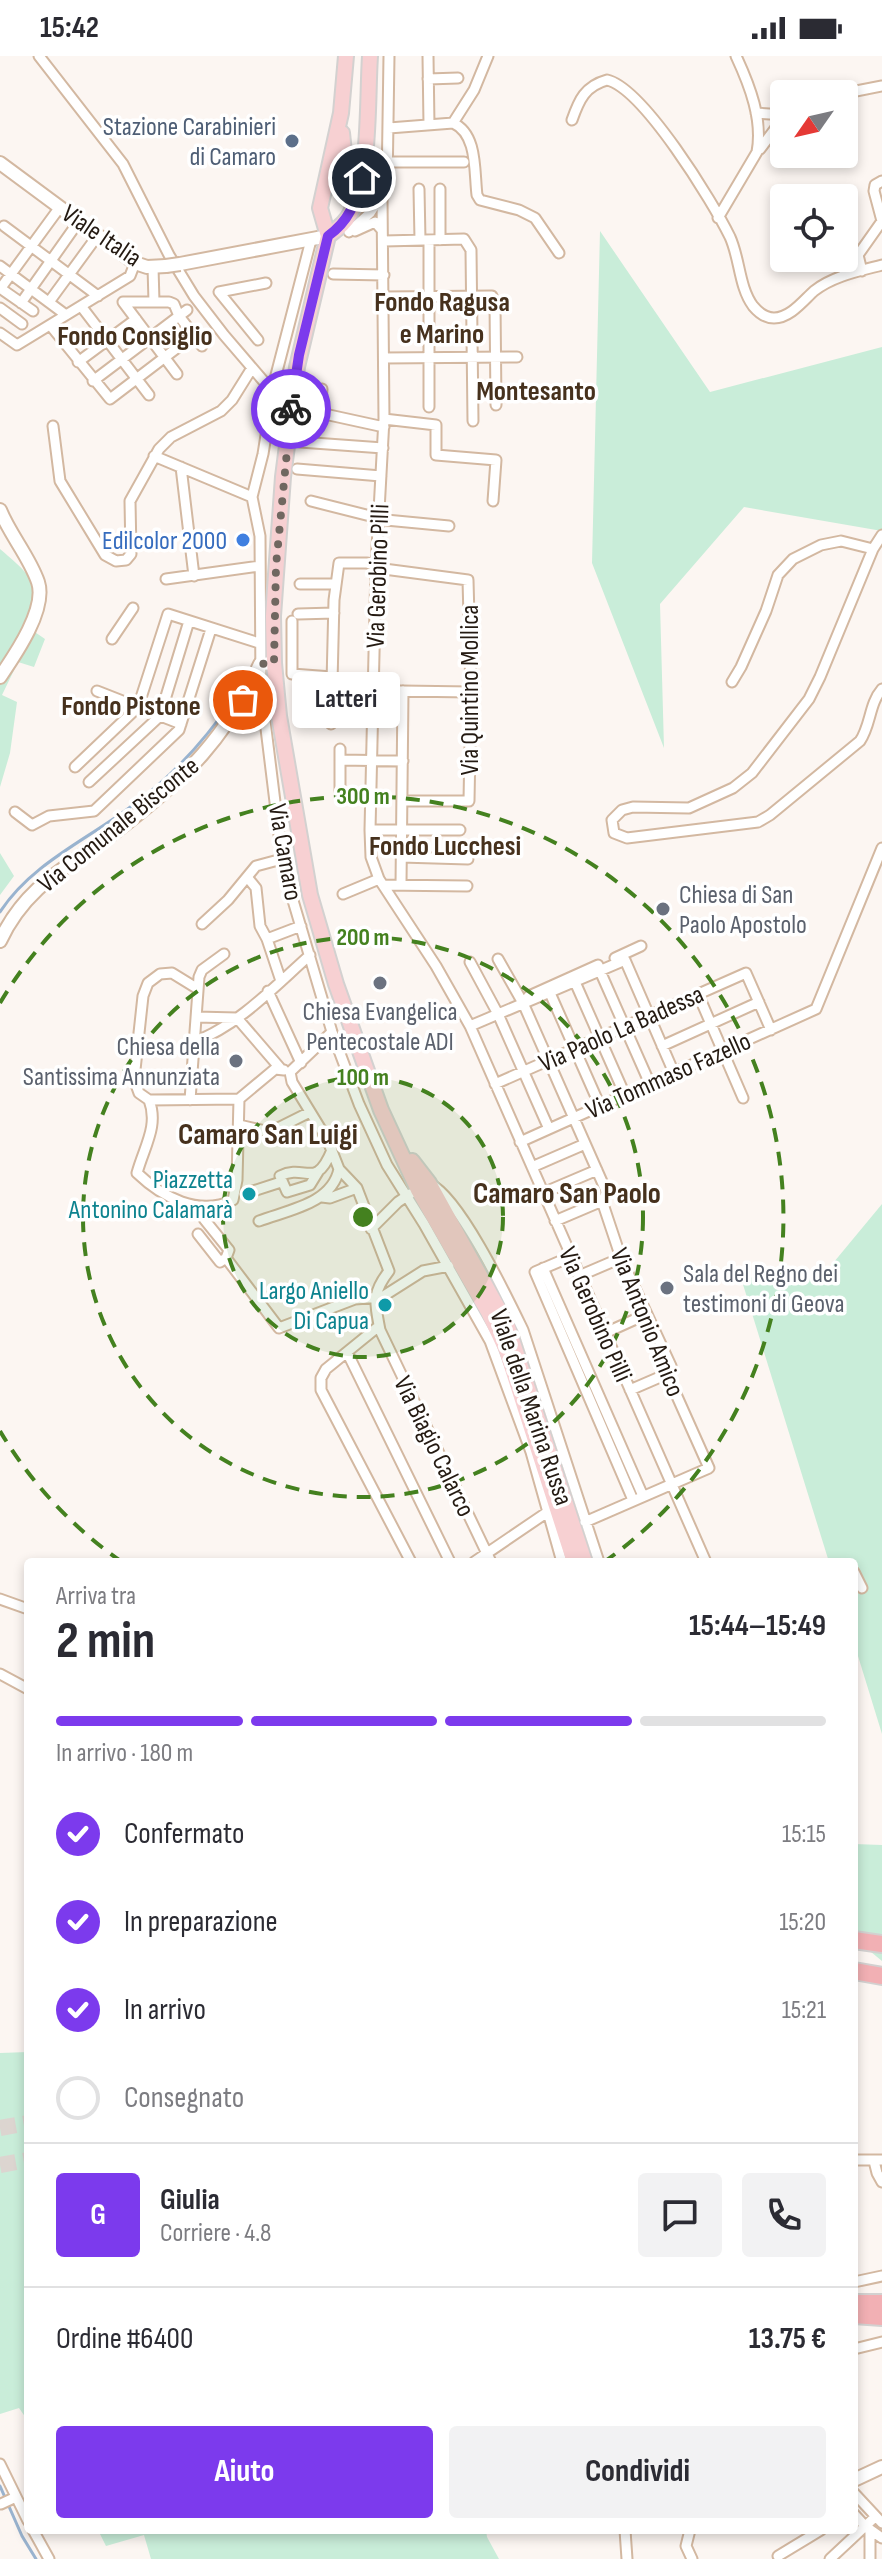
<!DOCTYPE html>
<html lang="it">
<meta charset="utf-8">
<style>
:root{--surface:#fff;--page:#f2f2f3;--text:#2b2b33;--muted:#7c7c81;--line:#e1e1e2;--accent:#7c3aed}
body{margin:0;font-family:"Sofia Sans Condensed",sans-serif;background:var(--page);color:var(--text);height:100vh;display:flex;flex-direction:column;font-size:30px;white-space:nowrap}
*{box-sizing:border-box;margin:0}
p{font-size:26px;color:var(--muted)}
.icon{flex:none;width:44px;height:44px;fill:none;stroke:currentColor;stroke-width:2;stroke-linecap:round;stroke-linejoin:round}
.map{position:relative;flex:1;overflow:hidden}
.drawer{position:absolute;left:24px;top:1502px;width:834px;height:976px;display:flex;flex-direction:column;background:var(--surface);border-radius:8px;box-shadow:0 4px 12px #0003}
.drawer>*{flex:none}
.needle{width:52px;rotate:236deg}
.buttons{position:absolute;left:770px;top:24px;display:grid;gap:16px}
.buttons a{display:grid;place-items:center;width:88px;height:88px;border-radius:8px;background:var(--surface);box-shadow:0 4px 12px #0003;font-size:40px}
.pin{position:absolute;display:grid;place-items:center;width:68px;height:68px;color:#fff;margin:-34px;border:4px solid #fff;border-radius:50%;box-shadow:0 2px 8px #0007}
.courier{position:absolute;display:grid;place-items:center;width:80px;height:80px;margin:-40px;border:6px solid #7c3aed;border-radius:50%;background:#fff;color:#222;box-shadow:0 2px 10px #0007}
.bubble{position:absolute;height:56px;border-radius:8px;background:var(--surface);box-shadow:0 4px 12px #0003;font-size:26px;font-weight:700;line-height:56px;text-align:center}
.overview em{font-style:normal;font-weight:700}
.overview div{display:flex;flex-direction:column-reverse}
.overview{display:flex;align-items:center;justify-content:space-between;height:136px;padding:0 32px}
h1{font-size:52px;font-weight:700;line-height:60px}
.bar{display:grid;grid-template-columns:repeat(4,1fr);gap:12px 8px;align-content:center;height:96px;padding:0 32px}
.bar i{height:10px;border-radius:6px;background:var(--line)}
.bar .selected{background:var(--accent)}
.bar p{grid-column:span 4}
.line{display:flex;align-items:center;gap:20px;padding:0 32px;border-top:2px solid var(--line)}
.line div{flex:1}
.round{display:grid;place-items:center;flex:none;width:84px;height:84px;border-radius:8px;background:var(--page)}
ol{padding:0 32px;list-style:none}
li{display:flex;align-items:center;gap:24px;height:88px}
li p{margin-inline-start:auto}
li .icon{padding:8px;border-radius:50%;background:var(--accent);color:#fff;stroke-width:4}
li:last-child{color:var(--muted)}
li i{width:44px;height:44px;border:4px solid var(--line);border-radius:50%}
.button{display:flex;gap:16px;margin-top:auto;padding:16px 32px}
.button a{flex:1;height:92px;border-radius:8px;background:var(--accent);color:#fff;font-size:32px;font-weight:700;line-height:92px;text-align:center}
.button a+a{background:var(--page);color:var(--text)}
.status{display:flex;justify-content:space-between;align-items:center;height:56px;padding:0 40px;background:var(--surface);direction:ltr}
.status svg{height:22px;fill:currentColor}
.map>svg:first-child{display:block}
</style>
<div class="status"><b>15:42</b><svg viewBox="0 0 49 12"><path d="M0 12V9h3v3zM5 12V6h3v6zM10 12V3h3v9zM15 12V0h3v12zM26 1h20v11H26zM47 4h2v5h-2z"/></svg></div>
<div class="map">
<svg width="882" height="2503" viewBox="0 0 882 2503">
<rect width="100%" height="100%" fill="#fcf6f2"/>
<path fill="#c9edd9" d="M 600,175 L 710,336 L 882,291 L 882,475 L 744,451 L 660,548 L 664,692 L 592,507 Z
M 0,493 C 35,523 39,525 26,570 L 45,583 L 34,611 L 18,606 L 2,639 L 17,646 L 10,697 L 0,731 Z
M 0,797 L 14,820 L 0,839 Z
M 882,1148 L 882,1678 L 854,1587 L 854,1506 L 829,1506 L 741,1222 L 824,1218 Z
M 854,1788 L 882,1789 L 882,1905 L 854,1882 Z
M 28,1996 L 28,2365 L 19,2352 L 0,2358 L 0,1997 Z
M 98,2474 L 486,2474 L 487,2481 L 499,2503 L 151,2503 L 144,2479 L 106,2490 Z"/>
<g fill="none" stroke-linecap="round" stroke-linejoin="round">
<path stroke="#99b3cf" stroke-width="3" d="M 0,856 C 32,807 87,784 133,749 C 173,720 206,683 234,642
M 0,2430 L 22,2480 L 36,2503"/>
<path stroke="#dcd5d0" stroke-width="16" stroke-dasharray="16 8" stroke-linecap="butt" d="M 0,2072 L 28,2067
M 0,2109 L 28,2104"/>
<g stroke="#d3b8a1" stroke-width="13">
<path id="street" d="M 39,0 L 123,108 L 169,199 L 194,240 L 224,279 L 272,335
M 428,0 L 429,69
M 428,23 L 458,22
M 841,38 L 882,30
M 756,57 L 784,59
M 572,64 C 579,44 585,30 607,24 C 643,32 713,146 730,181 C 740,203 739,231 753,250 C 758,256 766,262 774,262 C 790,262 803,245 814,235 C 833,220 859,215 882,209
M 453,67 L 474,34 L 488,0
M 389,72 L 453,67 C 478,78 474,116 477,139 L 480,144 L 519,154 L 535,162 L 559,197
M 760,93 L 784,61
M 388,106 L 464,106
M 419,133 L 420,184
M 440,133 L 440,184
M 382,141 L 384,363 L 376,510 L 370,774 L 371,801 L 379,823 L 436,910 L 470,970 L 706,1506
M 718,162 L 757,96 C 763,64 750,30 736,0
M 4,170 L 98,240
M 355,175 L 375,166 L 382,174
M 349,176 L 370,157 L 387,131 L 389,0
M 311,184 L 275,323 L 263,398 L 252,441 L 260,480 L 261,632 L 282,803 L 289,831 L 332,976 L 359,1048 L 387,1109 L 424,1168 L 490,1285 L 531,1396 L 562,1506
M 384,185 L 464,183 L 471,194 L 473,365
M 0,210 L 66,259
M 153,211 L 154,246
M 862,215 L 858,199 L 882,165 L 874,135 L 875,129 L 882,125
M 333,218 L 384,219
M 0,232 L 33,255
M 0,233 L 60,151
M 384,241 L 492,240 L 495,247 L 496,349
M 49,246 L 98,179
M 123,246 L 169,246 L 174,248 L 179,260 L 202,290
M 123,246 L 177,318
M 21,247 L 79,165
M 81,250 L 149,339
M 0,252 L 22,268
M 50,269 L 110,343 L 194,279
M 0,277 L 17,289 L 130,220 L 135,207
M 258,284 L 219,236 L 266,227
M 384,302 L 517,301
M 78,306 L 136,263
M 93,325 L 187,254
M 322,333 L 320,357 L 384,371
M 429,351 L 429,184
M 384,363 L 436,369 L 436,399 L 496,404 L 493,445
M 53,370 L 60,425 L 105,499 L 116,505 L 126,504 L 131,498 L 130,445 L 159,393 L 171,381 L 221,355 L 232,344 L 252,312
M 300,386 L 383,392
M 154,400 L 252,441
M 181,411 L 194,520
M 297,413 L 381,420
M 311,445 L 386,464 L 449,470
M 882,479 L 873,493 L 820,621 L 809,643 L 752,717 L 733,732 L 689,752 L 633,751 L 622,754 L 612,764 L 614,777 L 627,782 L 758,766 L 770,759 L 860,685 C 871,669 869,648 882,633
M 166,523 L 260,510
M 300,528 L 336,528
M 298,558 L 334,557
M 292,565 L 292,618 L 332,621
M 112,583 L 133,552
M 732,626 L 741,611 L 766,555 L 778,519 L 793,503 L 821,489 L 841,485 L 873,493
M 332,634 L 471,636
M 97,635 L 181,668
M 331,668 L 334,544 L 339,507 L 367,507 L 384,513 L 468,524 L 471,636 L 469,745 L 402,745
M 340,693 L 340,735
M 340,704 L 403,705
M 75,711 L 138,651 L 168,558 L 259,587
M 89,726 L 160,660 L 189,565
M 15,756 L 32,769 L 49,760 L 94,755 L 179,674 L 211,573
M 370,774 L 460,774
M 401,801 L 468,803
M 247,821 L 256,832 L 260,870 L 267,883 L 281,925
M 383,829 L 467,830
M 401,829 L 403,635
M 343,838 L 379,823
M 202,868 L 228,844 L 256,810 L 282,803
M 267,883 L 301,870
M 615,902 L 641,890
M 498,903 L 523,947 L 607,1137 L 602,1145 L 621,1202 L 671,1310 L 667,1318 L 709,1412 L 585,1466
M 470,906 L 498,958 L 549,1073
M 600,915 L 650,1028
M 575,926 L 625,1039
M 268,935 L 301,1007
M 550,937 L 600,1050
M 698,938 L 743,1042
M 523,947 L 529,940 L 598,909
M 196,961 L 237,962 L 280,1012
M 470,970 L 625,904 L 674,1017
M 194,986 C 239,969 275,930 310,899
M 662,990 L 759,946
M 290,1016 L 292,1026 L 328,1085 L 339,1113 L 357,1132 L 389,1215 C 371,1238 375,1247 380,1274 L 491,1506
M 290,1016 L 332,976
M 495,1028 L 746,917 L 771,974
M 239,1043 L 275,1013 L 284,1014
M 149,1044 C 159,1070 144,1091 137,1117 C 162,1141 199,1161 233,1144 L 237,1124 L 239,1043
M 149,1044 L 139,1037 L 134,1023 L 143,940 L 148,927 L 160,918 L 172,917 L 198,933
M 149,1044 L 239,1043
M 190,1044 L 199,921 L 202,914 L 224,898
M 239,1069 L 270,1076 L 310,1056
M 520,1086 L 816,953 L 882,792
M 532,1111 L 585,1088
M 318,1116 L 310,1129 L 287,1136 L 280,1120 C 306,1107 315,1135 332,1094
M 430,1128 C 460,1142 507,1241 523,1274 L 599,1506
M 247,1137 L 281,1126
M 543,1137 L 597,1114
M 322,1141 L 330,1142 L 357,1132
M 204,1163 L 229,1194 L 226,1202 L 279,1272 L 355,1243 L 382,1241 L 423,1215 L 449,1210
M 259,1165 C 288,1154 332,1148 339,1113
M 555,1165 L 602,1145
M 371,1173 L 398,1146 L 410,1138
M 198,1178 L 220,1206 L 226,1202
M 570,1201 L 535,1216 L 633,1444
M 543,1212 L 643,1440
M 579,1220 L 621,1202
M 379,1270 L 326,1313 L 321,1322 L 321,1334 L 411,1506
M 605,1277 L 647,1258
M 347,1296 L 450,1506
M 630,1334 L 667,1318
M 474,1506 L 549,1455
M 854,1516 L 862,1532
M 0,1543 L 28,1553
M 0,1618 L 28,1633
M 854,2104 L 882,2104
M 874,2105 L 877,2117 L 882,2126
M 854,2226 L 882,2220
M 854,2293 L 882,2286
M 0,2408 L 28,2465
M 854,2437 L 882,2467
M 1,2448 L 16,2441
M 854,2458 L 865,2470 L 882,2482
M 33,2474 L 49,2503
M 625,2474 L 627,2503
M 690,2474 L 686,2490 L 692,2503
M 870,2474 L 870,2503
M 778,2500 L 821,2474
M 830,2503 L 875,2461"/>
</g>
<g stroke="#d3b8a1" stroke-width="16">
<path id="secondary" d="M 0,107 L 135,207 L 147,211 L 166,210
M 180,208 L 328,180
M 0,454 C 10,479 29,500 38,526 C 47,553 15,599 0,621
M 0,885 C 28,825 75,808 123,770 C 186,721 226,682 260,608 L 274,607
M 854,2424 L 882,2411"/>
</g>
<g stroke="#d3d1d0" stroke-width="18">
<path id="primary" d="M 346,0 L 341,57 L 320,152 L 328,180 L 297,311 L 283,421 L 273,560 L 274,607 L 279,660 L 310,839 L 336,928 L 381,1054 L 418,1134 L 488,1256 L 506,1294 L 574,1506
M 342,77 L 344,96 L 340,120 L 342,131 L 348,138 L 355,138 L 359,133
M 328,180 C 337,173 345,168 350,158 C 371,118 367,45 370,0
M 412,1105 L 429,1127 L 507,1268 L 585,1506"/>
</g>
<g stroke="#d3d1d0" stroke-width="20">
<path id="highway" d="M 854,1884 L 882,1888
M 854,1915 L 882,1920
M 854,2247 L 882,2247
M 854,2259 L 882,2261"/>
</g>
<use href="#street" stroke="#fff" stroke-width="9"/>
<use href="#secondary" stroke="#fff" stroke-width="12"/>
<use href="#primary" stroke="#f7d0d2" stroke-width="14"/>
<use href="#highway" stroke="#f2b0b4" stroke-width="16"/>
<g stroke="#d3b8a1" stroke-width="16" stroke-linecap="butt">
<path id="secondary-bridge" d="M 166,210 L 180,208"/>
</g>
<use href="#secondary-bridge" stroke="#fff" stroke-width="12"/>
</g>
<g fill="none" stroke-linecap="round" stroke-linejoin="round">
<path stroke="#706760" stroke-width="8" stroke-dasharray="0 14.4" d="M 243,644 L 260,608 L 274,607 L 276,510 L 291,353"/>
<path stroke="#7c3aed" stroke-width="10" d="M 291,353 L 299,299 L 328,180 C 349,165 356,146 362,122"/>
</g>
<circle cx="363" cy="1161" r="140" fill="#44811f" fill-opacity=".12"/>
<g fill="none" stroke="#44811f" stroke-width="4" stroke-dasharray="14 10">
<circle cx="363" cy="1161" r="140"/>
<circle cx="363" cy="1161" r="280"/>
<path d="M122 1506A421 421 0 0 1 0 1375M0 947A421 421 0 1 1 604 1506"/>
</g>
<circle fill="#5c6f8a" stroke="#fff" stroke-width="3" cx="292" cy="85" r="8"/>
<circle fill="#3f7fe0" stroke="#fff" stroke-width="3" cx="243" cy="484" r="8"/>
<g fill="#6b7280" stroke="#fff" stroke-width="3">
<circle cx="663" cy="853" r="8"/>
<circle cx="380" cy="927" r="8"/>
<circle cx="236" cy="1005" r="8"/>
<circle cx="667" cy="1232" r="8"/>
</g>
<g fill="#0f9aa8" stroke="#fff" stroke-width="3">
<circle cx="249" cy="1138" r="8"/>
<circle cx="385" cy="1249" r="8"/>
</g>
<g text-anchor="middle" stroke-width="7" stroke-linejoin="round" paint-order="stroke">
<g font-size="26" fill="#4e5e75" stroke="#fff" text-anchor="end">
<text x="276" y="79">Stazione Carabinieri<tspan x="276" dy="30">di Camaro</tspan></text>
</g>
<g font-size="26" fill="#241a12" stroke="#fff">
<text transform="translate(102 179) rotate(34)" y="9">Viale Italia</text>
<text transform="translate(377 520) rotate(-88)" y="9">Via Gerobino Pilli</text>
<text transform="translate(469 634) rotate(-90)" y="9">Via Quintino Mollica</text>
<text transform="translate(118 768) rotate(-39)" y="9">Via Comunale Bisconte</text>
<text transform="translate(286 796) rotate(80)" y="9">Via Camaro</text>
<text transform="translate(621 972) rotate(-24)" y="9">Via Paolo La Badessa</text>
<text transform="translate(668 1019) rotate(-24)" y="9">Via Tommaso Fazello</text>
<text transform="translate(596 1258) rotate(66)" y="9">Via Gerobino Pilli</text>
<text transform="translate(648 1266) rotate(68)" y="9">Via Antonio Amico</text>
<text transform="translate(532 1351) rotate(71)" y="9">Viale della Marina Russa</text>
<text transform="translate(435 1390) rotate(64)" y="9">Via Biagio Calarco</text>
</g>
<g font-size="26" fill="#366cbe" stroke="#fff" text-anchor="end">
<text x="227" y="493">Edilcolor 2000</text>
</g>
<g font-size="26" fill="#5b616d" stroke="#fff" text-anchor="start">
<text x="679" y="847">Chiesa di San<tspan x="679" dy="30">Paolo Apostolo</tspan></text>
<text x="380" y="964" text-anchor="middle">Chiesa Evangelica<tspan x="380" dy="30">Pentecostale ADI</tspan></text>
<text x="220" y="999" text-anchor="end">Chiesa della<tspan x="220" dy="30">Santissima Annunziata</tspan></text>
<text x="683" y="1226">Sala del Regno dei<tspan x="683" dy="30">testimoni di Geova</tspan></text>
</g>
<g font-size="26" fill="#0d838f" stroke="#fff" text-anchor="end">
<text x="233" y="1132">Piazzetta<tspan x="233" dy="30">Antonino Calamarà</tspan></text>
<text x="369" y="1243">Largo Aniello<tspan x="369" dy="30">Di Capua</tspan></text>
</g>
<g font-size="28" font-weight="bold" fill="#46311d" stroke="#fff">
<text x="442" y="255">Fondo Ragusa<tspan x="442" dy="32">e Marino</tspan></text>
<text x="135" y="289">Fondo Consiglio</text>
<text x="536" y="344">Montesanto</text>
<text x="131" y="659">Fondo Pistone</text>
<text x="445" y="799">Fondo Lucchesi</text>
</g>
<g font-size="30" font-weight="bold" fill="#46311d" stroke="#fff">
<text x="268" y="1088">Camaro San Luigi</text>
<text x="567" y="1147">Camaro San Paolo</text>
</g>
</g>
<circle cx="363" cy="1161" r="12" fill="#44811f" stroke="#fff" stroke-width="4"/>
<g font-size="24" text-anchor="middle" font-weight="bold" fill="#44811f" stroke="#fff" stroke-width="7" stroke-linejoin="round" paint-order="stroke">
<text x="363" y="748">300 m</text>
<text x="363" y="889">200 m</text>
<text x="363" y="1029">100 m</text>
</g>
</svg>
<div class="buttons">
<a><svg class="needle" viewBox="-14 -14 28 28"><path d="M0-13l5 13h-10z" fill="#e53935"/><path d="M0 13l5-13h-10z" fill="#7c7c81"/></svg></a>
<a><svg class="icon" aria-label="locate" viewBox="0 0 24 24"><circle cx="12" cy="12" r="6"/><path d="M12 2v4M12 18v4M2 12h4M18 12h4"/></svg></a>
</div>
<div class="pin" style="left:243px;top:644px;background:#ea580c"><svg class="icon" aria-label="bag" viewBox="0 0 24 24"><path d="M5 8h14l-1 12H6zM9 8a3 3 0 0 1 6 0"/></svg></div>
<div class="pin" style="left:362px;top:122px;background:#1f2937"><svg class="icon" aria-label="home" viewBox="0 0 24 24"><path d="M3 11l9-7 9 7M6 9v11h12V9"/></svg></div>
<div class="courier" style="left:291px;top:353px"><svg class="icon" aria-label="bike" viewBox="0 0 24 24"><circle cx="6" cy="16" r="4"/><circle cx="18" cy="16" r="4"/><path d="M6 16l4-8h5l3 8M10 8l3 8H6M13 5h3"/></svg></div>
<div class="bubble" style="left:292px;top:616px;width:108px">Latteri</div>
<section class="drawer">
<div class="overview"><div><h1>2 min</h1><p>Arriva tra</p></div><em>15:44–15:49</em></div>
<div class="bar"><i class="selected"></i><i class="selected"></i><i class="selected"></i><i></i><p>In arrivo · 180 m</p></div>
<ol>
<li><svg class="icon" aria-label="check" viewBox="0 0 24 24"><path d="M5 12l5 5 9-10"/></svg>Confermato<p>15:15</p></li>
<li><svg class="icon" aria-label="check" viewBox="0 0 24 24"><path d="M5 12l5 5 9-10"/></svg>In preparazione<p>15:20</p></li>
<li><svg class="icon" aria-label="check" viewBox="0 0 24 24"><path d="M5 12l5 5 9-10"/></svg>In arrivo<p>15:21</p></li>
<li><i></i>Consegnato</li>
</ol>
<div class="line" style="height:144px"><b class="round" style="background:var(--accent);color:#fff">G</b><div><b>Giulia</b><p>Corriere · 4.8</p></div><a class="round"><svg class="icon" aria-label="chat" viewBox="0 0 24 24"><path d="M4 5h16v11H9l-5 4z"/></svg></a><a class="round"><svg class="icon" aria-label="phone" viewBox="0 0 24 24"><path d="M5 4h4l2 5-3 2q2 4 5 5l2-3 5 2v4C11 20 4 13 5 4z"/></svg></a></div>
<div class="line" style="height:104px"><div>Ordine #6400</div><b>13.75 €</b></div>
<div class="button"><a>Aiuto</a><a>Condividi</a></div>
</section>
</div>
